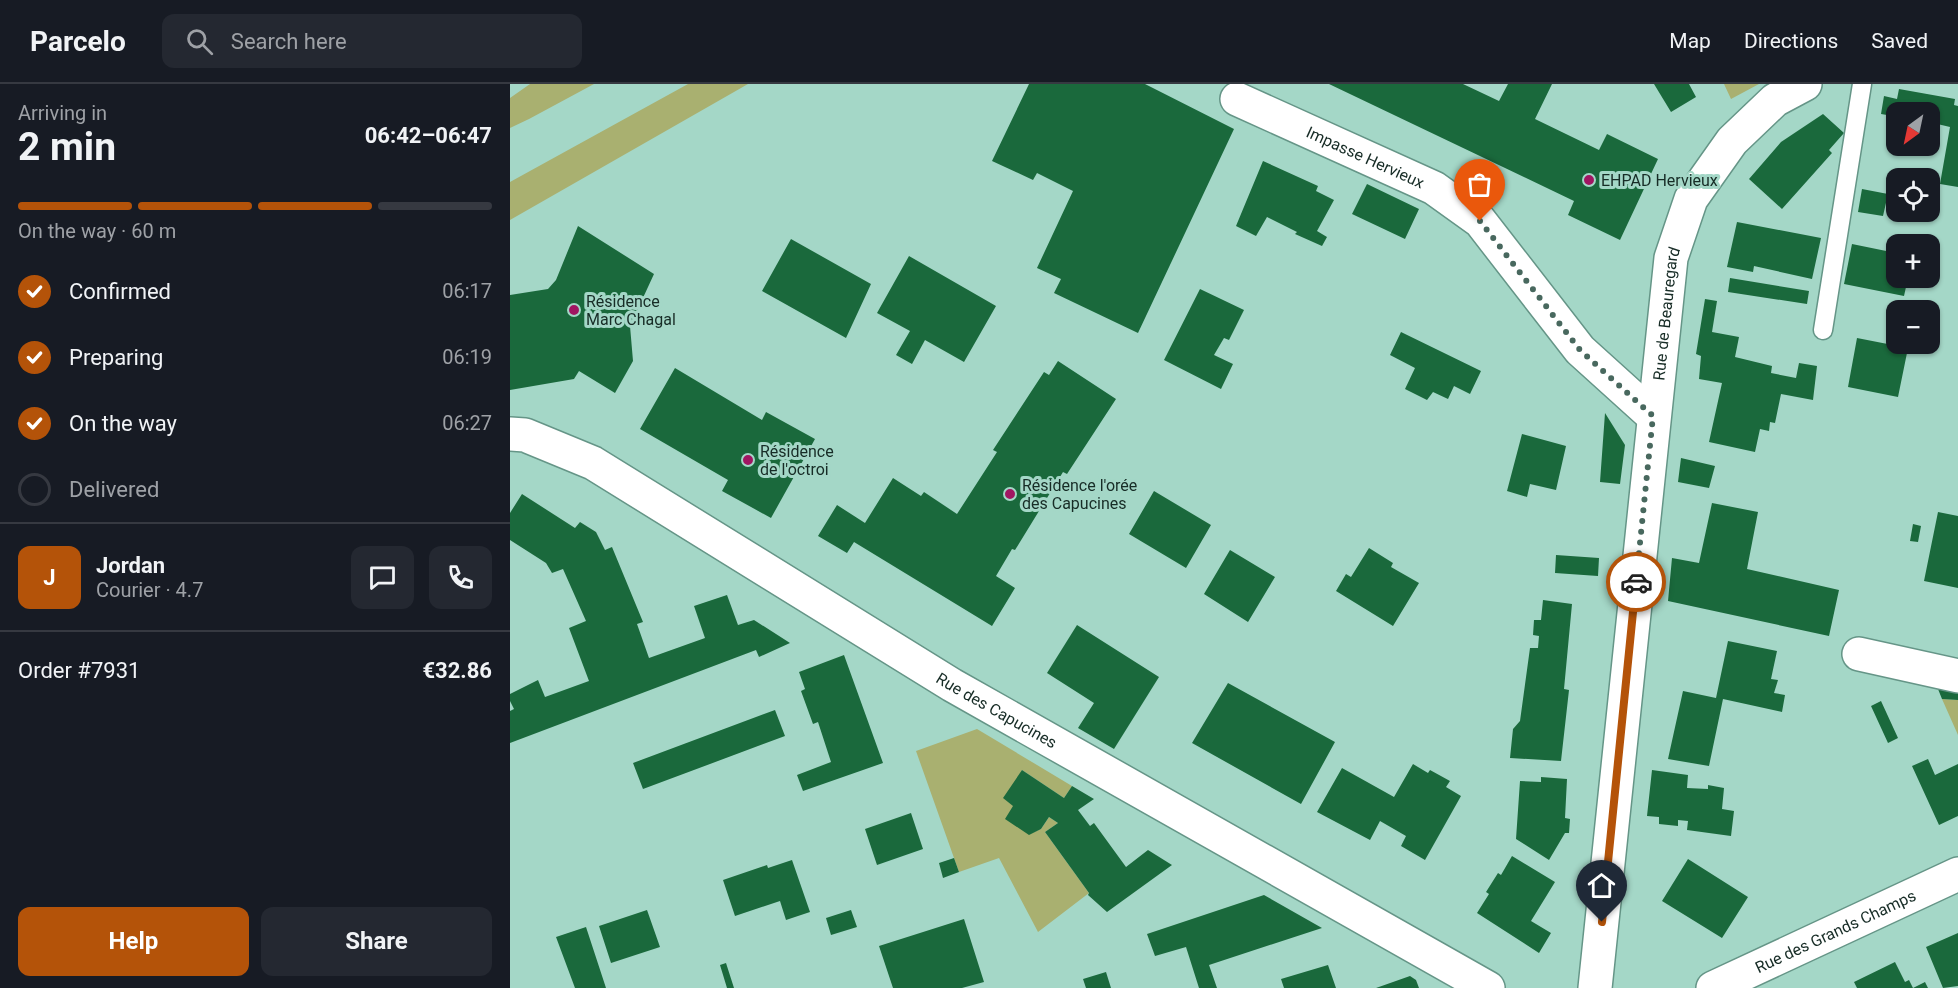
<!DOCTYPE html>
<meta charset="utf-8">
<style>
:root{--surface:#171b24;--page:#242831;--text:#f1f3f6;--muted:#9ea1a6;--line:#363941;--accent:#b45309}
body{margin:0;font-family:Roboto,sans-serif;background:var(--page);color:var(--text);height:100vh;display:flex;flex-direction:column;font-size:22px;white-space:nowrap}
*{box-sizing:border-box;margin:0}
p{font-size:20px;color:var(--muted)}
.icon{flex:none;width:33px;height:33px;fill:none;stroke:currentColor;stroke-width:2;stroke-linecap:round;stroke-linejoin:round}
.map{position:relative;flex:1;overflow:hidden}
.drawer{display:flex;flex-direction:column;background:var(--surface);width:510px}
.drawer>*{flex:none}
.needle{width:39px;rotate:213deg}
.tools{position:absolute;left:1376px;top:18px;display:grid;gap:12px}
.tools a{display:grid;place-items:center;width:54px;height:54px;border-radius:12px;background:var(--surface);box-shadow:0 2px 4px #0004;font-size:30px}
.pin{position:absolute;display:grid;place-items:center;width:51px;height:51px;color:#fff;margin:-62px -26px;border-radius:50% 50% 50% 0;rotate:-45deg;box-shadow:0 0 6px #0007}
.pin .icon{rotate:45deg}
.courier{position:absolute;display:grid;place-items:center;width:60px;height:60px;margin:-30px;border:4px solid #b45309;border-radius:50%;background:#fff;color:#222;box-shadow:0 2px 8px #0007}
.headline em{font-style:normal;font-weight:700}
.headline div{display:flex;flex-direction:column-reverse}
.headline{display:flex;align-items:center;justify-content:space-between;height:102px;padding:0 18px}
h1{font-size:39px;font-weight:700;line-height:45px}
.bar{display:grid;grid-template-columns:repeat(4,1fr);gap:9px 6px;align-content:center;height:72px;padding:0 18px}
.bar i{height:8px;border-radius:4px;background:var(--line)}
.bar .on{background:var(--accent)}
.bar p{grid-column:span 4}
.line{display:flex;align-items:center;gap:15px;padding:0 18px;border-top:2px solid var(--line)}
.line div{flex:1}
.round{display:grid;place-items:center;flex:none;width:63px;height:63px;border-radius:12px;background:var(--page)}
ol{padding:0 18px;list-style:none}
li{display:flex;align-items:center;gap:18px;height:66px}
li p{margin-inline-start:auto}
li .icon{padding:6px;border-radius:50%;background:var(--accent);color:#fff;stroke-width:4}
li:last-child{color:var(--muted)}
li i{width:33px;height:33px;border:3px solid var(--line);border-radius:50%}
.primary-button{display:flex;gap:12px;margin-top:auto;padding:12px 18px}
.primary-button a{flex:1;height:69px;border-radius:12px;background:var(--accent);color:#fff;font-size:24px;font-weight:700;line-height:69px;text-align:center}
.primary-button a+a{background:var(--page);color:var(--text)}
header{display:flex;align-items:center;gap:36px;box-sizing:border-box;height:84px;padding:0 30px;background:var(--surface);border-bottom:2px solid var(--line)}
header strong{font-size:28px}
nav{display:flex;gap:33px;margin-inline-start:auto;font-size:21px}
.search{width:420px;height:54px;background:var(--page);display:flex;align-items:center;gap:15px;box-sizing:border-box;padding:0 21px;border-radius:12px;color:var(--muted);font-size:22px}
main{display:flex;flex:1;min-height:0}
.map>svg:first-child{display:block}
</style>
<header>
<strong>Parcelo</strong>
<div class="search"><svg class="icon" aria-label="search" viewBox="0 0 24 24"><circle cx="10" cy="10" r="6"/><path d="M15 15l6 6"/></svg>Search here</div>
<nav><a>Map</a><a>Directions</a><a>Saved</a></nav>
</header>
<main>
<section class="drawer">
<div class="headline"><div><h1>2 min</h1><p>Arriving in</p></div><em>06:42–06:47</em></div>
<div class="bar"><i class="on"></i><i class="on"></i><i class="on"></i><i></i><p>On the way · 60 m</p></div>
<ol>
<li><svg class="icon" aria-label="check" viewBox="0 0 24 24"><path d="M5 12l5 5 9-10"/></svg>Confirmed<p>06:17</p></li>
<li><svg class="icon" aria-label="check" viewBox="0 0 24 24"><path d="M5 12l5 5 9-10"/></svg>Preparing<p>06:19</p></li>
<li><svg class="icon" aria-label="check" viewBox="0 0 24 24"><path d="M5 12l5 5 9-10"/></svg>On the way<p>06:27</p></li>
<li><i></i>Delivered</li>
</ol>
<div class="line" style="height:108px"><b class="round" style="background:var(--accent);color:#fff">J</b><div><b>Jordan</b><p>Courier · 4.7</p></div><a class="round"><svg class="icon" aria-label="chat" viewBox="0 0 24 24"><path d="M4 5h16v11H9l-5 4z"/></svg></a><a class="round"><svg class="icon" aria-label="phone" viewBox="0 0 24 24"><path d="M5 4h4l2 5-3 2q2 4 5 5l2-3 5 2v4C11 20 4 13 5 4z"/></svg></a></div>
<div class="line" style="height:78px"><div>Order #7931</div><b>€32.86</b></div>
<div class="primary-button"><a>Help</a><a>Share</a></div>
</section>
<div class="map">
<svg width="1448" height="904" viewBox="0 0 1448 904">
<rect width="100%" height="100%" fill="#a4d7c7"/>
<path fill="#a9b070" d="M 20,0 L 84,0 L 19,35 L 0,44 L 0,14 Z
M 178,0 L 238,0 L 0,136 L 0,98 Z
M 1214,0 L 1249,0 L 1221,15 Z
M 1432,615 L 1448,616 L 1448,651 Z
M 467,645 L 562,702 L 554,714 L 512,686 L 503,722 L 519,750 L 531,745 L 539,733 L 548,739 L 535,748 L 579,809 L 528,848 L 489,774 L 449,788 L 406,667 Z"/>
<path fill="#1a693c" d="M 519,0 L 635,0 L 724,45 L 628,249 L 544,209 L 551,195 L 527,184 L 563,107 L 527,89 L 523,96 L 482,77 Z
M 819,0 L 953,0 L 989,17 L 998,0 L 1042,0 L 1025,35 L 1089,66 L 1097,50 L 1148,75 L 1110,156 L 1058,131 L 1064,117 Z
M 1144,0 L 1179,0 L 1186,13 L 1161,28 Z
M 1389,5 L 1445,15 L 1444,21 L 1448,22 L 1448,103 L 1430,100 L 1440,43 L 1419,38 L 1419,28 L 1386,28 L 1386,55 L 1379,54 L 1383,32 L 1371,30 L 1374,12 L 1387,15 Z
M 1313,30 L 1334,49 L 1319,66 L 1322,69 L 1272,125 L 1239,95 L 1271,58 Z
M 1392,62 L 1413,62 L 1411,71 L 1391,67 Z
M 753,77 L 808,102 L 806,107 L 824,116 L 807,147 L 817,153 L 812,162 L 785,150 L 787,148 L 757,133 L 746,152 L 726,142 Z
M 857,100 L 909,125 L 895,155 L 842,130 Z
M 1352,105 L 1378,110 L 1373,132 L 1348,128 Z
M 1227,138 L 1311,154 L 1302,195 L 1244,182 L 1243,188 L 1217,183 Z
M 68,142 L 144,190 L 120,242 L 123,277 L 105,309 L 69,287 L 64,295 L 0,306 L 0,211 L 38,205 L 46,196 Z
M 281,155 L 361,200 L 336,254 L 252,207 Z
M 1342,160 L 1386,169 L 1386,194 L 1398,194 L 1394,212 L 1334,200 Z
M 399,172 L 486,222 L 454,278 L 415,256 L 402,280 L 386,271 L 400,247 L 367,229 Z
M 1220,194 L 1299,207 L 1297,220 L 1218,208 Z
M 690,205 L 734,226 L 719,256 L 714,254 L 704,271 L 723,280 L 711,305 L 654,276 Z
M 1195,215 L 1207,217 L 1202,248 L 1229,253 L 1225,273 L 1262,282 L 1261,289 L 1286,294 L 1289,279 L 1307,282 L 1303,316 L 1271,310 L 1265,339 L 1260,338 L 1259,347 L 1250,345 L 1245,368 L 1199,358 L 1212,299 L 1189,295 L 1191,272 L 1186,270 Z
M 891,248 L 971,287 L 960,310 L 944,302 L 938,315 L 923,308 L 917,316 L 895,305 L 905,284 L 880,271 Z
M 1347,254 L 1398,264 L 1388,313 L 1338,303 Z
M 548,277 L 606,315 L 557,390 L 553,388 L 505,466 L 502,465 L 486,492 L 505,504 L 482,542 L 344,458 L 337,469 L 308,452 L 327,421 L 355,439 L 383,394 L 411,412 L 414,408 L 447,430 L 487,368 L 483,366 L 534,288 L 539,291 Z
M 165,284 L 252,336 L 256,328 L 305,355 L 261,434 L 212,407 L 218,396 L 130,345 Z
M 1095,329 L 1115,361 L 1110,400 L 1090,398 Z
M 1012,350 L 1056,362 L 1046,406 L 1020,400 L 1017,413 L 997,407 Z
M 1171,374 L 1205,382 L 1199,404 L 1168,398 Z
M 644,407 L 701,441 L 676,484 L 619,450 Z
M 12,410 L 65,444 L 70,438 L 86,448 L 95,466 L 102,463 L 133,538 L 127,540 L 139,574 L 195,554 L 184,522 L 217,511 L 228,541 L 244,536 L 280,559 L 249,573 L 246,566 L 0,659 L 0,627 L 4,625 L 0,617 L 0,610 L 28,596 L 35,613 L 79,597 L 59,544 L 76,537 L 53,485 L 42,489 L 36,479 L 0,456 L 0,429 Z
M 1202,419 L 1248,428 L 1237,485 L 1329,506 L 1319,552 L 1158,517 L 1162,474 L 1189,479 Z
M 1428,428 L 1448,432 L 1448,504 L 1414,497 Z
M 1403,440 L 1411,442 L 1408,458 L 1400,457 Z
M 859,464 L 883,479 L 881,483 L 909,499 L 883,542 L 826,507 L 836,490 L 841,493 Z
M 720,466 L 765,493 L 738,538 L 694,510 Z
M 1046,471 L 1089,474 L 1088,492 L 1045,489 Z
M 1033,516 L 1062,520 L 1054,605 L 1059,606 L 1051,677 L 1000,674 L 1003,645 L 1010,637 L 1020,564 L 1028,564 L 1029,552 L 1023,551 L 1024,536 L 1031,536 Z
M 567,541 L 649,593 L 604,665 L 568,644 L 584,619 L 537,589 Z
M 1218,557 L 1267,567 L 1261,595 L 1268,596 L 1264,609 L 1275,611 L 1272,628 L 1213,615 L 1199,682 L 1158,675 L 1173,607 L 1206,614 Z
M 334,571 L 373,679 L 293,707 L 287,691 L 321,678 L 308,638 L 303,640 L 291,607 L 295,605 L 289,588 Z
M 718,599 L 825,658 L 791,720 L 682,659 Z
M 1426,600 L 1448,605 L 1448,616 L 1432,615 Z
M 1371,617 L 1388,654 L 1378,659 L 1361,622 Z
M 265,626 L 275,652 L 133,705 L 123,679 Z
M 1418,675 L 1425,691 L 1448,680 L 1448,732 L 1429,741 L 1402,682 Z
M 903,680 L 918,689 L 920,686 L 940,697 L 936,703 L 951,712 L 915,776 L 891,762 L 896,752 L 870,737 L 860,756 L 807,728 L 832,684 L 884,713 Z
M 512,686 L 554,714 L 562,702 L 584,715 L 568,726 L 580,742 L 584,739 L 616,783 L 638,766 L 662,781 L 597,828 L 578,811 L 579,809 L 535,748 L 548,739 L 539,733 L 531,745 L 519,751 L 495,735 L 503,722 L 493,714 Z
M 1142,686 L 1178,691 L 1177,704 L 1198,705 L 1198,701 L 1214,704 L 1212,725 L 1224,727 L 1221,752 L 1177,746 L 1178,737 L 1168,736 L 1168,742 L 1149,740 L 1149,733 L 1137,732 Z
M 1031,693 L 1057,695 L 1055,734 L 1060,735 L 1059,749 L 1055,749 L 1039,776 L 1006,755 L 1010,697 L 1031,698 Z
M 401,729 L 413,765 L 367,781 L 355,745 Z
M 1002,772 L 1045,798 L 1021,837 L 1041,849 L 1029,869 L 967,829 L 979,810 L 976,808 L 988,789 L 991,791 Z
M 444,774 L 449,788 L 433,794 L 429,779 Z
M 1178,775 L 1238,813 L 1212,854 L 1152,817 Z
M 282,776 L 300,828 L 276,836 L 270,817 L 225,832 L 213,796 L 257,781 L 258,784 Z
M 754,811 L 812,844 L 699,881 L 707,904 L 689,904 L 676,863 L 645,872 L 637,850 Z
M 137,826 L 150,863 L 101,879 L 89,842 Z
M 341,826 L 347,843 L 321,851 L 316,834 Z
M 454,835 L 474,898 L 452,904 L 383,904 L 369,862 Z
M 76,843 L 96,904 L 65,904 L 46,853 Z
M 1448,849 L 1448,902 L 1433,904 L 1416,863 Z
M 1385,878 L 1395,898 L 1399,896 L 1403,904 L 1415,898 L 1418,904 L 1347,904 L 1344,898 Z
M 216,879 L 224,904 L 217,904 L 210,881 Z
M 818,881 L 826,904 L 774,904 L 771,895 Z
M 596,888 L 601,904 L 576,904 L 573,895 Z
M 900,892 L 906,896 L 909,904 L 866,904 Z"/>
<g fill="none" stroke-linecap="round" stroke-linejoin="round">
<g stroke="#659587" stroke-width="21">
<path id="lane" d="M 1313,246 L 1352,0"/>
</g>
<g stroke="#659587" stroke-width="36">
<g id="street">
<path id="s1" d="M 727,15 L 924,104 L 970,137 L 1070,266 L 1143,332"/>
<path id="s2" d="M 0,350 L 15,351 L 83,379 L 442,601 L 978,904"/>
<path d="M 1349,570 L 1448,592"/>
<path id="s3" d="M 1203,904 L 1448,790"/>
</g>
</g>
<g stroke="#659587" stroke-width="36">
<g id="secondary">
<path id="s4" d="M 1085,904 L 1161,174 L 1181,115 L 1222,57 L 1265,16 L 1295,0"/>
</g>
</g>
<use href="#lane" stroke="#fff" stroke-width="18"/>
<use href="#street" stroke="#fff" stroke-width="33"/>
<use href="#secondary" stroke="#fff" stroke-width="33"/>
</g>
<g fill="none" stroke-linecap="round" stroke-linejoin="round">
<path stroke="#48685e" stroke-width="6" stroke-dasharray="0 10.8" d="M 970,137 L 1070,266 L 1143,332 L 1126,498"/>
<path stroke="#b45309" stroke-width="8" d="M 1092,838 L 1126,498"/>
</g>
<g fill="#a01662" stroke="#a4d7c7" stroke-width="2">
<circle cx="1079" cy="96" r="6"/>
<circle cx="64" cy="226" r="6"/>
<circle cx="238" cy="376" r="6"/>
<circle cx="500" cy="410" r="6"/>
</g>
<g text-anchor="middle" stroke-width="6" stroke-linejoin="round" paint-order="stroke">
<g font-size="16" fill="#172c26" stroke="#a4d7c7">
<text dy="6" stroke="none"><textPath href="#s1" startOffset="141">Impasse Hervieux</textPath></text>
<text dy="6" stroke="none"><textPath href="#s4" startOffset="678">Rue de Beauregard</textPath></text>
<text dy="6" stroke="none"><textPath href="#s2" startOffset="562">Rue des Capucines</textPath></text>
<text dy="6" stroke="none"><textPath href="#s3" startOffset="135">Rue des Grands Champs</textPath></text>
</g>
<g font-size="16" fill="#172c26" stroke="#a4d7c7" text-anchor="start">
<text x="1091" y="102">EHPAD Hervieux</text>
<text x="76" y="223">Résidence<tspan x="76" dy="18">Marc Chagal</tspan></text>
<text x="250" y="373">Résidence<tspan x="250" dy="18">de l'octroi</tspan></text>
<text x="512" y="407">Résidence l'orée<tspan x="512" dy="18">des Capucines</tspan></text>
</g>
</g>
</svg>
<div class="tools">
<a><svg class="needle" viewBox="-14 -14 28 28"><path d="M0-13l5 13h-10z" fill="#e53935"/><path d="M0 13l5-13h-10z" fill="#9ea1a6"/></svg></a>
<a><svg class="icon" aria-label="locate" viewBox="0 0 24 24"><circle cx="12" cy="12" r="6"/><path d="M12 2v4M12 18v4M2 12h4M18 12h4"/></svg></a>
<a>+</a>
<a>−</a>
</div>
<div class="pin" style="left:970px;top:137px;background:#ea580c"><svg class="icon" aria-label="bag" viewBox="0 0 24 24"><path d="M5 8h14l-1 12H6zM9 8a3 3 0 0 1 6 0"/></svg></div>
<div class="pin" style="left:1092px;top:838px;background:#1f2937"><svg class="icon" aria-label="home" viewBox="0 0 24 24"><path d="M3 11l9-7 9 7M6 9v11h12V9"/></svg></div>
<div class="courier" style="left:1126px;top:498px"><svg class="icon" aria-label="car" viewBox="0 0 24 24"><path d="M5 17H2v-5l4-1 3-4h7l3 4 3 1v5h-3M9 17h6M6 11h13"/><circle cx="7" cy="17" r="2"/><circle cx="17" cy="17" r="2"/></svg></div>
</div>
</main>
